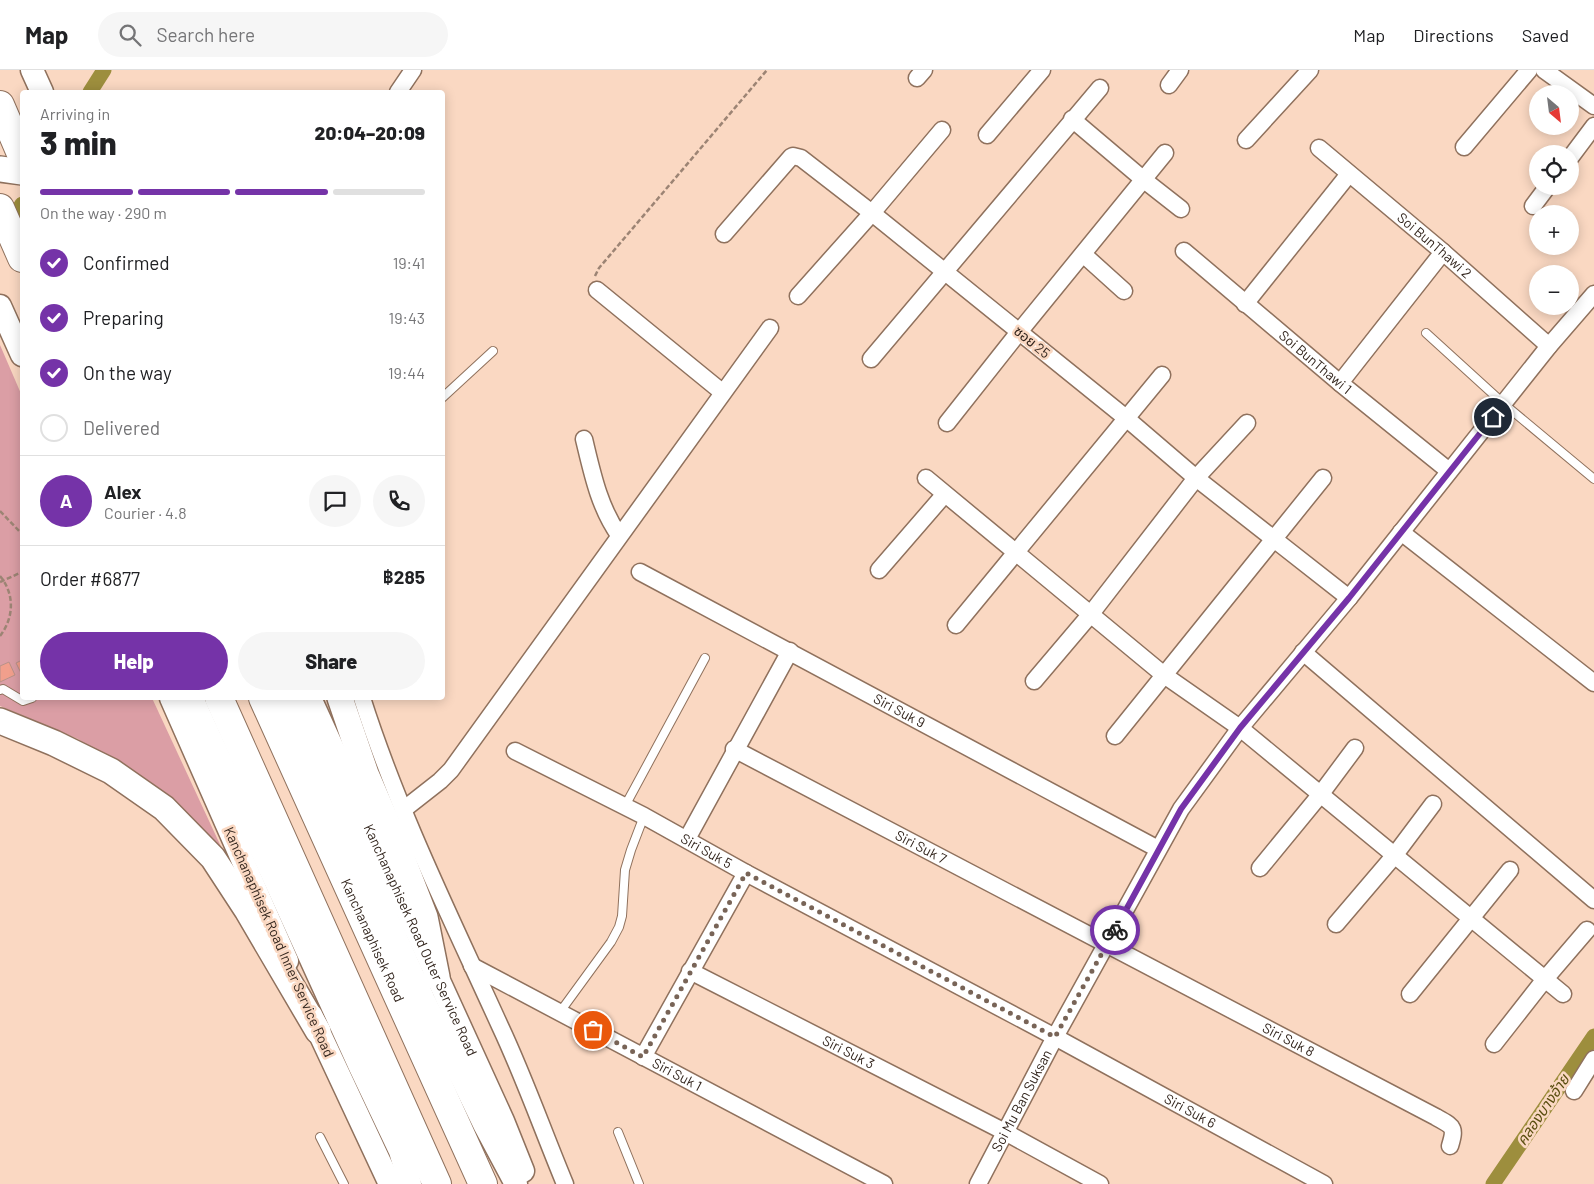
<!DOCTYPE html>
<meta charset="utf-8">
<style>
:root{--surface:#fff;--page:#f6f6f6;--text:#202124;--muted:#757577;--line:#e0e0e0;--accent:#7533a8}
body{margin:0;font-family:Barlow,"Noto Sans Thai",sans-serif;background:var(--page);color:var(--text);height:100vh;display:flex;flex-direction:column;font-size:19px;white-space:nowrap}
*{box-sizing:border-box;margin:0}
p{font-size:16px;color:var(--muted)}
.icon{flex:none;width:28px;height:28px;fill:none;stroke:currentColor;stroke-width:2;stroke-linecap:round;stroke-linejoin:round}
.map{position:relative;flex:1;overflow:hidden}
.panel{position:absolute;left:20px;top:20px;width:425px;height:610px;display:flex;flex-direction:column;background:var(--surface);border-radius:5px;box-shadow:0 2px 12px #0003}
.panel>*{flex:none}
.needle{width:32px;rotate:152deg}
.controls{position:absolute;left:1529px;top:15px;display:grid;gap:10px}
.controls a{display:grid;place-items:center;width:50px;height:50px;border-radius:50%;background:var(--surface);box-shadow:0 2px 12px #0003;font-size:25px}
.pin{position:absolute;display:grid;place-items:center;width:42px;height:42px;color:#fff;margin:-21px;border:2px solid #fff;border-radius:50%;box-shadow:0 1px 5px #0007}
.courier{position:absolute;display:grid;place-items:center;width:50px;height:50px;margin:-25px;border:4px solid #7533a8;border-radius:50%;background:#fff;color:#222;box-shadow:0 1px 6px #0007}
.headline em{font-style:normal;font-weight:800}
.headline div{display:flex;flex-direction:column-reverse}
.headline{display:flex;align-items:center;justify-content:space-between;height:85px;padding:0 20px}
h1{font-size:32px;font-weight:800;line-height:38px}
.bar{display:grid;grid-template-columns:repeat(4,1fr);gap:8px 5px;align-content:center;height:60px;padding:0 20px}
.bar i{height:6px;border-radius:4px;background:var(--line)}
.bar .current{background:var(--accent)}
.bar p{grid-column:span 4}
.line{display:flex;align-items:center;gap:12px;padding:0 20px;border-top:1px solid var(--line)}
.line div{flex:1}
.round{display:grid;place-items:center;flex:none;width:52px;height:52px;border-radius:26px;background:var(--page)}
ol{padding:0 20px;list-style:none}
li{display:flex;align-items:center;gap:15px;height:55px}
li p{margin-inline-start:auto}
li .icon{padding:5px;border-radius:50%;background:var(--accent);color:#fff;stroke-width:4}
li:last-child{color:var(--muted)}
li i{width:28px;height:28px;border:2px solid var(--line);border-radius:50%}
.primary-button{display:flex;gap:10px;margin-top:auto;padding:10px 20px}
.primary-button a{flex:1;height:58px;border-radius:30px;background:var(--accent);color:#fff;font-size:20px;font-weight:800;line-height:58px;text-align:center}
.primary-button a+a{background:var(--page);color:var(--text)}
header{display:flex;align-items:center;gap:30px;box-sizing:border-box;height:70px;padding:0 25px;background:var(--surface);border-bottom:1px solid var(--line)}
header strong{font-size:24px}
nav{display:flex;gap:28px;margin-inline-start:auto;font-size:18px}
.search{width:350px;height:45px;background:var(--page);display:flex;align-items:center;gap:12px;box-sizing:border-box;padding:0 18px;border-radius:28px;color:var(--muted);font-size:19px}
.map>svg:first-child{display:block}
</style>
<header>
<strong>Map</strong>
<div class="search"><svg class="icon" aria-label="search" viewBox="0 0 24 24"><circle cx="10" cy="10" r="6"/><path d="M15 15l6 6"/></svg>Search here</div>
<nav><a>Map</a><a>Directions</a><a>Saved</a></nav>
</header>
<div class="map">
<svg width="1594" height="1114" viewBox="0 0 1594 1114">
<rect width="100%" height="100%" fill="#fad8c2"/>
<path fill="#db9ea5" d="M 0,275 L 22,326 L 22,628 L 152,628 L 223,781 L 119,695 L 78,669 L 0,636 Z"/>
<g fill="none" stroke-linecap="round" stroke-linejoin="round">
<path stroke="#9d8e3d" stroke-width="15" d="M 90,22 L 104,0
M 7,158 L 22,134
M 1493,1114 L 1594,966"/>
</g>
<path fill="#f19f8c" stroke="#b89289" d="M 22,590 L 22,602 L 21,603 L 16,593 Z
M 9,592 L 15,605 L 0,612 L 0,596 Z"/>
<g fill="none" stroke-linecap="round" stroke-linejoin="round">
<g stroke="#8f715d" stroke-width="10">
<path id="lane" d="M 1426,263 L 1504,334 L 1594,409
M 442,328 L 493,281
M 0,620 L 3,619 L 23,631 L 32,628
M 625,736 L 705,588
M 560,942 L 611,872 L 619,857 L 622,846 L 625,800 L 631,780 L 644,746
M 618,1062 L 639,1114
M 320,1067 L 344,1114"/>
</g>
<g stroke="#8f715d" stroke-width="19">
<g id="street">
<path d="M 1544,0 L 1594,36"/>
<path d="M 917,8 L 924,0"/>
<path d="M 1169,15 L 1180,0"/>
<path d="M 398,22 L 413,0"/>
<path d="M 1072,49 L 1144,110 L 1181,139"/>
<path d="M 987,65 L 1042,0"/>
<path d="M 1246,70 L 1310,0"/>
<path d="M 1464,77 L 1529,0"/>
<path id="s1" d="M 1319,78 L 1443,182 L 1549,276"/>
<path d="M 1570,88 L 1594,56"/>
<path d="M 1533,136 L 1548,116"/>
<path d="M 724,164 L 791,87 L 793,86 L 801,88 L 872,143 L 1126,348 L 1196,408 L 1349,528"/>
<path id="s2" d="M 1184,181 L 1340,313 L 1449,401"/>
<path d="M 1083,184 L 1124,221"/>
<path d="M 597,220 L 722,322"/>
<path d="M 798,226 L 872,143 L 942,60"/>
<path d="M 1245,234 L 1349,104"/>
<path d="M 871,289 L 1100,18"/>
<path d="M 1340,313 L 1443,182"/>
<path d="M 947,353 L 1019,262 L 1165,83"/>
<path d="M 584,369 C 592,402 599,437 619,465"/>
<path d="M 926,408 L 1164,605 L 1240,658 L 1563,924"/>
<path d="M 1401,462 L 1594,613"/>
<path d="M 879,500 L 944,425"/>
<path id="s3" d="M 640,502 L 1158,779"/>
<path d="M 956,555 L 1162,305"/>
<path d="M 1303,582 L 1594,830"/>
<path d="M 1034,611 L 1090,545 L 1196,408 L 1247,353"/>
<path d="M 362,628 C 398,741 451,848 500,956 C 524,1007 543,1061 565,1114"/>
<path d="M 1115,666 L 1323,408"/>
<path id="s4" d="M 734,679 L 1436,1047 C 1453,1057 1456,1056 1450,1076"/>
<path id="s5" d="M 515,681 L 644,746 L 746,803 L 1055,967 L 1324,1114"/>
<path d="M 403,740 L 440,711 L 451,700 L 770,258"/>
<path d="M 687,769 L 790,581"/>
<path d="M 1260,798 L 1320,725 L 1355,678"/>
<path d="M 1336,854 L 1394,786 L 1433,734"/>
<path id="s6" d="M 472,896 L 884,1114"/>
<path id="s7" d="M 690,901 L 1005,1062 L 1100,1114"/>
<path d="M 1410,924 L 1510,800"/>
<path d="M 1494,974 L 1545,909 L 1587,860"/>
<path d="M 643,987 L 746,803"/>
<path d="M 1574,1021 L 1594,989"/>
<path id="s8" d="M 978,1114 L 1055,967 L 1181,739 L 1240,658 L 1349,528 L 1549,276 L 1594,224"/>
</g>
</g>
<g stroke="#8f715d" stroke-width="25">
<g id="secondary">
<path d="M 32,0 L 42,22"/>
<path d="M 0,236 L 22,285"/>
<path d="M 171,628 L 287,891"/>
<path d="M 192,628 L 360,997 L 400,1081 L 410,1114"/>
<path d="M 288,628 L 424,930 L 484,1054 L 516,1114"/>
<path id="s9" d="M 310,628 L 503,1051 L 523,1101"/>
<path d="M 311,945 L 390,1114"/>
</g>
</g>
<g stroke="#8f715d" stroke-width="28">
<path id="primary" d="M 0,99 L 22,102
M 340,628 L 366,704 L 401,785 L 425,847 L 437,907
M 0,651 L 54,673 L 111,701 L 164,738 L 213,788 L 247,840 L 318,961"/>
</g>
<g stroke="#8f715d" stroke-width="30">
<g id="highway">
<path d="M 0,35 L 22,86"/>
<path d="M 0,138 L 22,188"/>
<path d="M 219,628 L 437,1114"/>
<path id="s10" d="M 263,628 L 483,1114"/>
</g>
</g>
<path stroke="#9c8474" stroke-width="2.5" stroke-dasharray="5 2.5" stroke-linecap="butt" d="M 595,206 L 599,198 L 767,0
M 0,441 L 22,464
M 0,506 C 15,524 14,548 0,566
M 0,512 L 22,502"/>
<use href="#lane" stroke="#fff" stroke-width="8"/>
<use href="#street" stroke="#fff" stroke-width="16"/>
<use href="#secondary" stroke="#fff" stroke-width="22"/>
<use href="#primary" stroke="#fff" stroke-width="25"/>
<use href="#highway" stroke="#fff" stroke-width="28"/>
</g>
<g fill="none" stroke-linecap="round" stroke-linejoin="round">
<path stroke="#786457" stroke-width="5" stroke-dasharray="0 9" d="M 593,960 L 643,987 L 746,803 L 1055,967 L 1115,860"/>
<path stroke="#7533a8" stroke-width="6" d="M 1115,860 L 1181,739 L 1240,658 L 1349,528 L 1493,347"/>
</g>
<g text-anchor="middle" stroke-width="5" stroke-linejoin="round" paint-order="stroke">
<g font-size="14" fill="#32251d" stroke="#fad8c2">
<text dy="5" stroke="none"><textPath href="#s1" startOffset="151">Soi BunThawi 2</textPath></text>
<text transform="translate(1032 272) rotate(39)" y="5">ซอย 25</text>
<text dy="5" stroke="none"><textPath href="#s2" startOffset="172">Soi BunThawi 1</textPath></text>
<text dy="5" stroke="none"><textPath href="#s3" startOffset="294">Siri Suk 9</textPath></text>
<text dy="5" stroke="none"><textPath href="#s4" startOffset="211">Siri Suk 7</textPath></text>
<text dy="5" stroke="none"><textPath href="#s5" startOffset="216">Siri Suk 5</textPath></text>
<text dy="5" stroke="none"><textPath href="#s9" startOffset="266">Kanchanaphisek Road Outer Service Road</textPath></text>
<text dy="5" stroke="none"><textPath href="#s10" startOffset="266">Kanchanaphisek Road</textPath></text>
<text transform="translate(279 872) rotate(66)" y="5">Kanchanaphisek Road Inner Service Road</text>
<text dy="5" stroke="none"><textPath href="#s4" startOffset="626">Siri Suk 8</textPath></text>
<text dy="5" stroke="none"><textPath href="#s7" startOffset="178">Siri Suk 3</textPath></text>
<text dy="5" stroke="none"><textPath href="#s6" startOffset="232">Siri Suk 1</textPath></text>
<text dy="5" stroke="none"><textPath href="#s8" startOffset="94">Soi Mu Ban Suksan</textPath></text>
<text dy="5" stroke="none"><textPath href="#s5" startOffset="765">Siri Suk 6</textPath></text>
</g>
<g font-size="15" font-style="italic" fill="#584d0e" stroke="#fad8c2">
<text transform="translate(1543 1040) rotate(-56)" y="5">คลองบางอ้าย</text>
</g>
</g>
</svg>
<div class="controls">
<a><svg class="needle" viewBox="-14 -14 28 28"><path d="M0-13l5 13h-10z" fill="#e53935"/><path d="M0 13l5-13h-10z" fill="#757577"/></svg></a>
<a><svg class="icon" aria-label="locate" viewBox="0 0 24 24"><circle cx="12" cy="12" r="6"/><path d="M12 2v4M12 18v4M2 12h4M18 12h4"/></svg></a>
<a>+</a>
<a>−</a>
</div>
<div class="pin" style="left:593px;top:960px;background:#ea580c"><svg class="icon" aria-label="bag" viewBox="0 0 24 24"><path d="M5 8h14l-1 12H6zM9 8a3 3 0 0 1 6 0"/></svg></div>
<div class="pin" style="left:1493px;top:347px;background:#1f2937"><svg class="icon" aria-label="home" viewBox="0 0 24 24"><path d="M3 11l9-7 9 7M6 9v11h12V9"/></svg></div>
<div class="courier" style="left:1115px;top:860px"><svg class="icon" aria-label="bike" viewBox="0 0 24 24"><circle cx="6" cy="16" r="4"/><circle cx="18" cy="16" r="4"/><path d="M6 16l4-8h5l3 8M10 8l3 8H6M13 5h3"/></svg></div>
<section class="panel">
<div class="headline"><div><h1>3 min</h1><p>Arriving in</p></div><em>20:04–20:09</em></div>
<div class="bar"><i class="current"></i><i class="current"></i><i class="current"></i><i></i><p>On the way · 290 m</p></div>
<ol>
<li><svg class="icon" aria-label="check" viewBox="0 0 24 24"><path d="M5 12l5 5 9-10"/></svg>Confirmed<p>19:41</p></li>
<li><svg class="icon" aria-label="check" viewBox="0 0 24 24"><path d="M5 12l5 5 9-10"/></svg>Preparing<p>19:43</p></li>
<li><svg class="icon" aria-label="check" viewBox="0 0 24 24"><path d="M5 12l5 5 9-10"/></svg>On the way<p>19:44</p></li>
<li><i></i>Delivered</li>
</ol>
<div class="line" style="height:90px"><b class="round" style="background:var(--accent);color:#fff">A</b><div><b>Alex</b><p>Courier · 4.8</p></div><a class="round"><svg class="icon" aria-label="chat" viewBox="0 0 24 24"><path d="M4 5h16v11H9l-5 4z"/></svg></a><a class="round"><svg class="icon" aria-label="phone" viewBox="0 0 24 24"><path d="M5 4h4l2 5-3 2q2 4 5 5l2-3 5 2v4C11 20 4 13 5 4z"/></svg></a></div>
<div class="line" style="height:65px"><div>Order #6877</div><b>฿285</b></div>
<div class="primary-button"><a>Help</a><a>Share</a></div>
</section>
</div>
